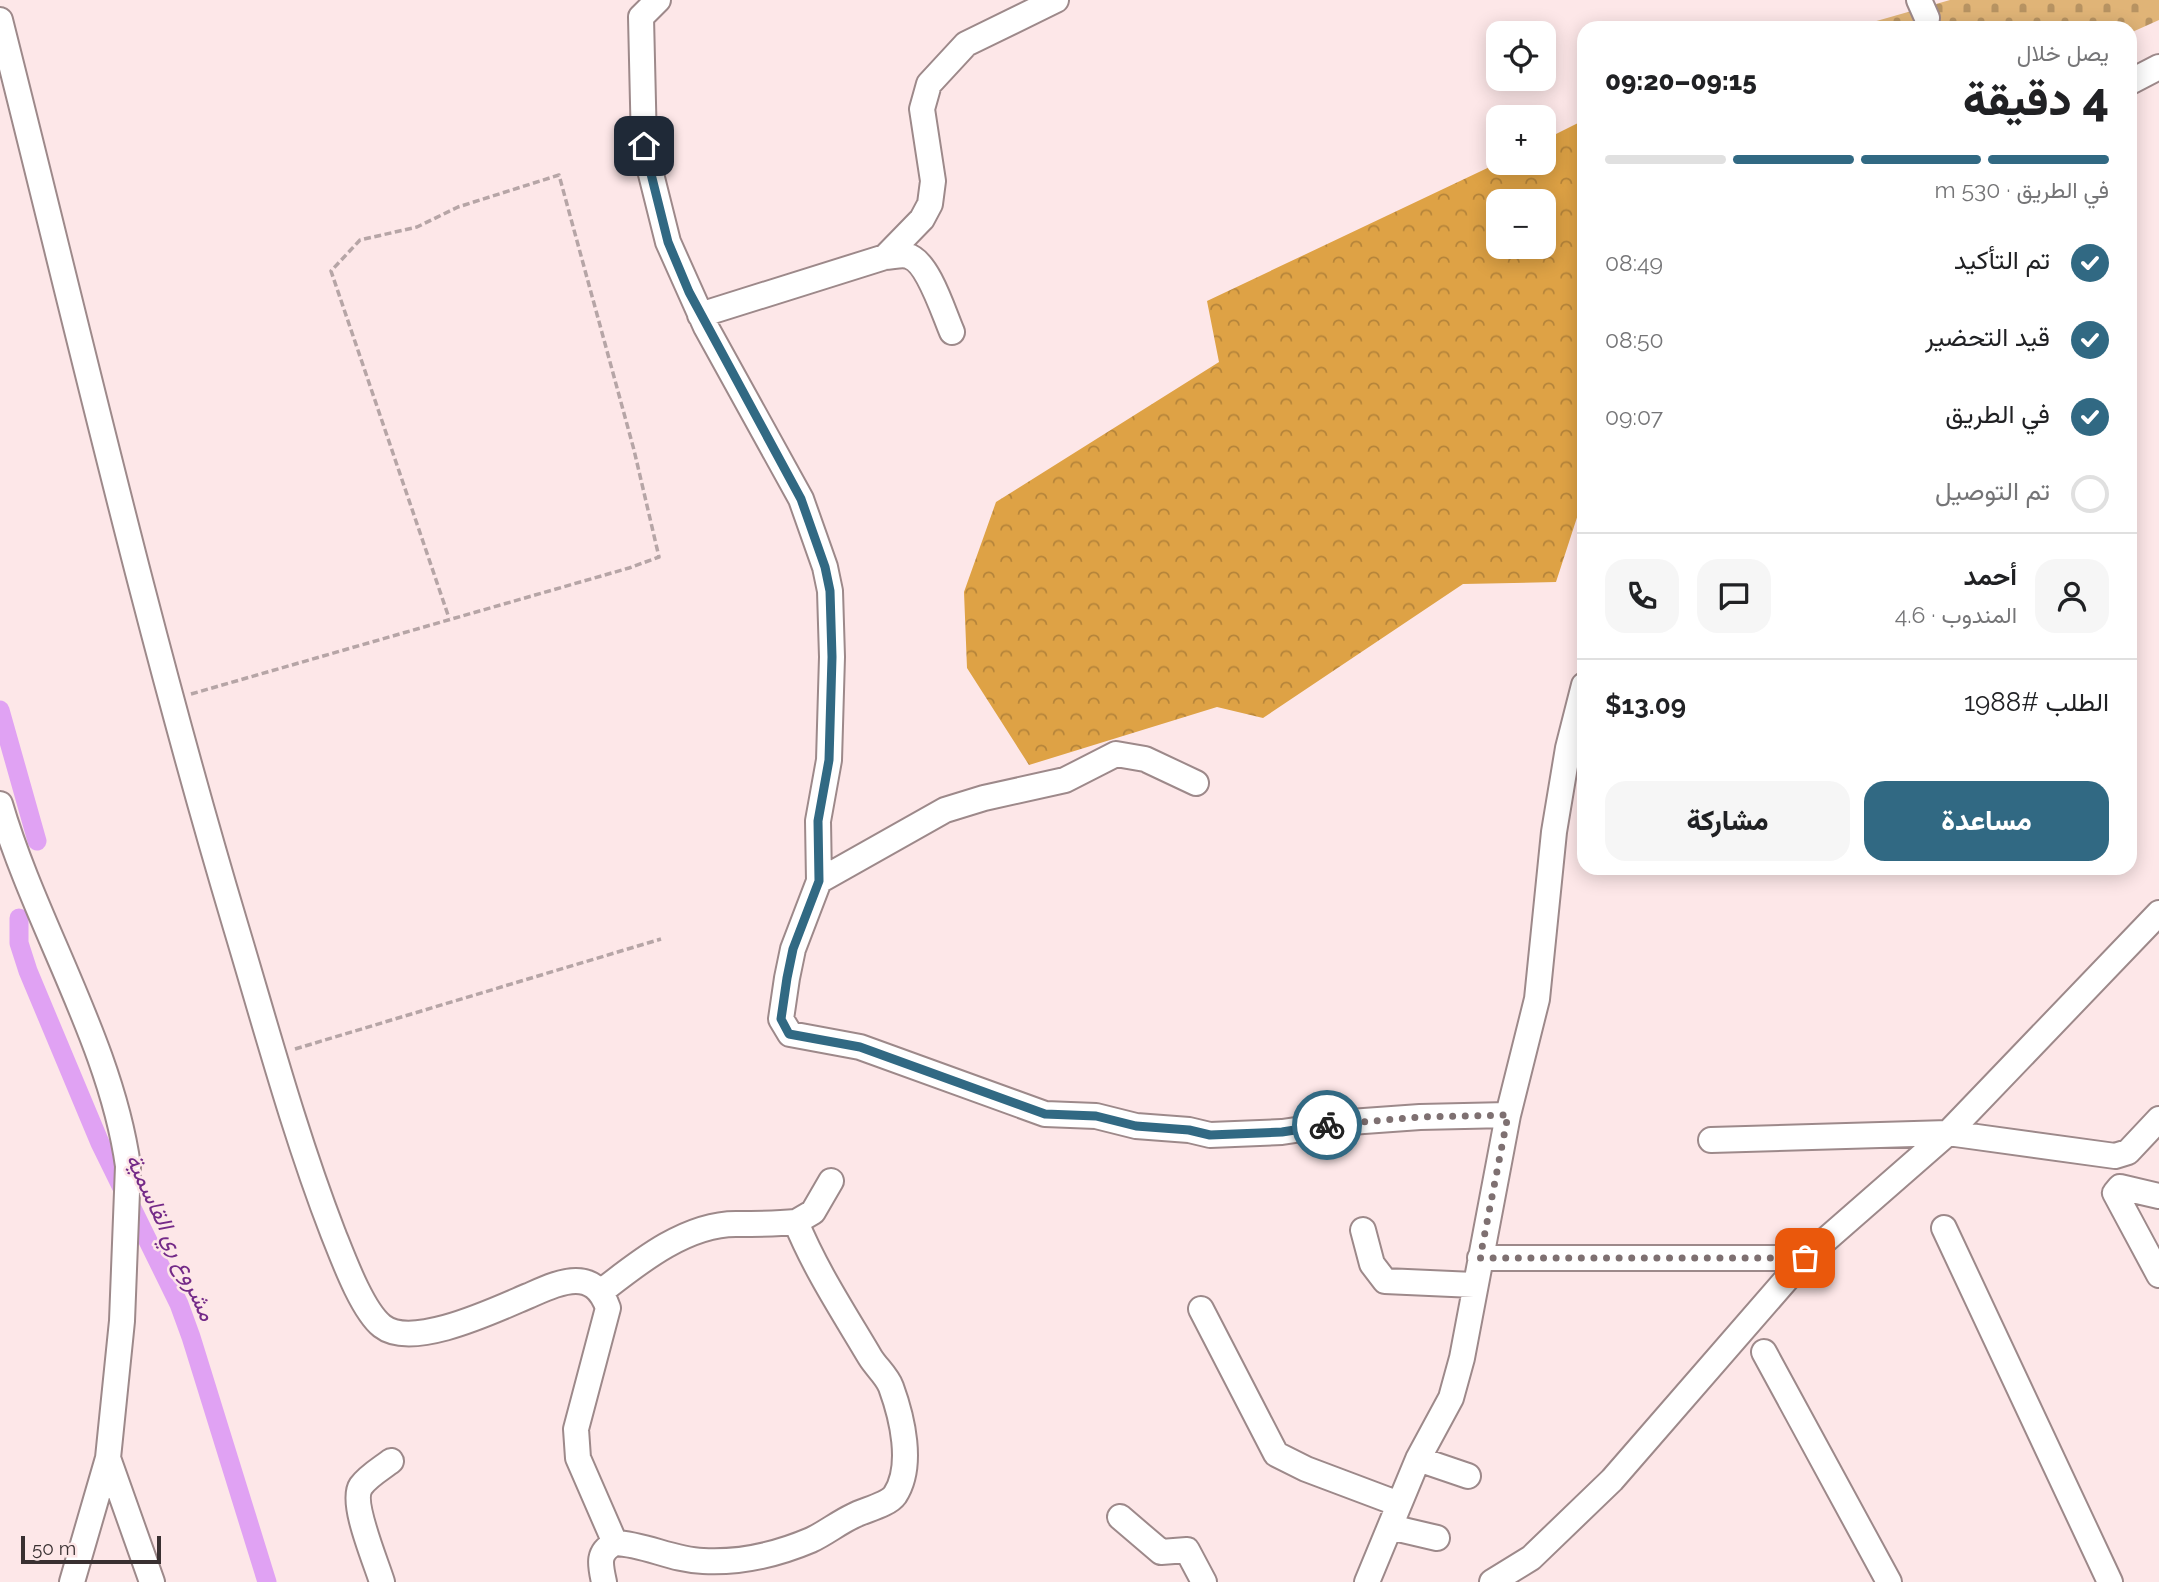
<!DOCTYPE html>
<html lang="ar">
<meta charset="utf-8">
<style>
:root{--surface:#fff;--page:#f6f6f6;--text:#202124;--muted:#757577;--line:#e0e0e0;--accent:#316983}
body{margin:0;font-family:Raleway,Vazirmatn,sans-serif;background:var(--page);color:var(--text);direction:rtl;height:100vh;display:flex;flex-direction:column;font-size:26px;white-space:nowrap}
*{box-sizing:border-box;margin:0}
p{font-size:23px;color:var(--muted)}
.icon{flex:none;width:38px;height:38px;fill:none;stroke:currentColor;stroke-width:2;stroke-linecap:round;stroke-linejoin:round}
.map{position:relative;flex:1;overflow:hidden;direction:ltr}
.panel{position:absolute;left:1577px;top:21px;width:560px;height:854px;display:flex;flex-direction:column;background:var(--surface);border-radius:21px;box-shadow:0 4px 18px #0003;direction:rtl}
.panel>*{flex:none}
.tools{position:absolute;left:1486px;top:21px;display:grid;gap:14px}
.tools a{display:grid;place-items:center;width:70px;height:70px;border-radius:14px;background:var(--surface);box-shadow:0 4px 18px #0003;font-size:35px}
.scale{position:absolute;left:21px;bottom:18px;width:140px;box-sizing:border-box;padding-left:7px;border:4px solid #393031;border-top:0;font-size:19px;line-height:24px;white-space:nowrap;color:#393031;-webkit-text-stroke:5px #fde7e8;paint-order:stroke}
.pin{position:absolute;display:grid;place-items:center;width:60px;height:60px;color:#fff;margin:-30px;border-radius:14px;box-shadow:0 4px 10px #0006}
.courier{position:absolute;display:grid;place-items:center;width:70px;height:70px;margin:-35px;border:5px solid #316983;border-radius:50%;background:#fff;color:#222;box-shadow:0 2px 9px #0007}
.head em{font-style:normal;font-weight:800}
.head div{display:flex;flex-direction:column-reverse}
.head{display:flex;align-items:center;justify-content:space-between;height:119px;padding:0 28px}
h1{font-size:46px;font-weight:800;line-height:52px}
.bar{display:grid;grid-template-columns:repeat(4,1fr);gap:10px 7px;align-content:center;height:84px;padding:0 28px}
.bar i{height:9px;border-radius:5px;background:var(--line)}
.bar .active{background:var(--accent)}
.bar p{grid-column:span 4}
.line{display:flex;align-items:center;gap:18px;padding:0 28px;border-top:2px solid var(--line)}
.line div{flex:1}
.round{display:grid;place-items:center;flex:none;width:74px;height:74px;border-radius:21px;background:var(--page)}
ol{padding:0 28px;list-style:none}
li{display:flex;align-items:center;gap:21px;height:77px}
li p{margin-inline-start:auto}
li .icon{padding:7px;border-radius:50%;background:var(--accent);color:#fff;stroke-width:4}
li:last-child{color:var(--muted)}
li i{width:38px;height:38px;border:4px solid var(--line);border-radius:50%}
.primary-button{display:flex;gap:14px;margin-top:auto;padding:14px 28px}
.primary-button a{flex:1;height:80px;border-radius:21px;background:var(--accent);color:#fff;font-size:28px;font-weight:800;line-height:80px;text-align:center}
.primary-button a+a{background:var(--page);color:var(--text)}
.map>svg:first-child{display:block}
</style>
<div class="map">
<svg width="2159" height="1582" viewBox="0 0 2159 1582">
<defs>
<pattern id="forest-crowns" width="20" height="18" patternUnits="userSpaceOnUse" patternTransform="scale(1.75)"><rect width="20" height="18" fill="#dea245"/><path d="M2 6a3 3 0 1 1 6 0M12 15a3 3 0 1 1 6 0" fill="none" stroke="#b5843a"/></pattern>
<pattern id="cemetery-stones" width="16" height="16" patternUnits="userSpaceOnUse" patternTransform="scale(1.75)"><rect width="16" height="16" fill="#e0b477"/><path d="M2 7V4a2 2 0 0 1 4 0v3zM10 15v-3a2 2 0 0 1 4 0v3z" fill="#b79362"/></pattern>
</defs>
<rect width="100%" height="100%" fill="#fde7e8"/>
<path fill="url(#forest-crowns)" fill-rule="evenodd" d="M 1584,120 L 1584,496 L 1556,582 L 1463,584 L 1263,718 L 1217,707 L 1029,765 L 967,668 L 964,592 L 996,502 L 1219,362 L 1207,301 L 1498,163 L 1544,163 L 1544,140 ZM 1498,201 L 1544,201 L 1544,247 L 1498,247 Z"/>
<path fill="url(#cemetery-stones)" d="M 1950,0 L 2159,0 L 2159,20 L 2130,33 L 2130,28 L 1852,28 Z"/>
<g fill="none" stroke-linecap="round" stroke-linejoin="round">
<path stroke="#e0a2f3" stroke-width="19" d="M 0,710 L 37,841
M 19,918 L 19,943 L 28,971 L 100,1143 L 179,1304 L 191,1337 L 267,1582"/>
<g stroke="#9d898a" stroke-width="28">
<path id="minor" d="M 658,0 L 641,17 L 644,146 L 668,242 L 706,327 L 801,499 L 825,567 L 830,591 L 832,657 L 829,760 L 818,821 L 819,881 L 793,949 L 787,978 L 781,1019 L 790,1034 L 860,1047 L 1045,1114 L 1096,1116 L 1136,1126 L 1189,1130 L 1210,1135 L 1282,1132 L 1350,1122 L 1420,1117 L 1508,1115
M 1919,0 L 1927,18
M 0,20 C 76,321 146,626 235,924 C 266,1027 294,1132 333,1233 C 343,1258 362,1310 382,1326 C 412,1350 495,1310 528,1296 C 558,1283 593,1265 608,1308 L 576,1429 L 578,1458 L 615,1543 C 597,1552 600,1564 604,1582
M 2130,82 L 2159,67
M 885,257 L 922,219 L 930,204 L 933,181 L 922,109 L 929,84 L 966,44 L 1056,0
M 700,315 L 885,257 C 892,257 901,254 908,256 C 928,261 944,314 952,332
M 0,804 C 35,924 111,1043 128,1166 L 122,1321 L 108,1458 L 72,1582
M 819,881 L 945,810 L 984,798 L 1065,780 L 1116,754 L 1145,759 L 1196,783
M 1711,1140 L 1948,1133 L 2115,1156 L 2128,1152 L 2159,1119
M 2159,1196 L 2120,1187 L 2115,1193 L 2159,1275
M 796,1222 L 813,1212 L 831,1181
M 1944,1228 L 2110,1582
M 1363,1230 L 1372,1264 L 1385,1281 L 1474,1285
M 1480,1258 L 1805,1258
M 602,1291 C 639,1262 686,1224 736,1224 C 756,1224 775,1224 796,1222 C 815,1269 844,1313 870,1357 C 876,1367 887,1376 891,1387 C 902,1417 914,1466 895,1495 C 888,1505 864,1510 853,1516 C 838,1523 826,1533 811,1540 C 778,1554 739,1563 703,1561 C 672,1560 645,1544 615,1543
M 1201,1309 L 1276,1454 L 1306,1469 L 1399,1504
M 1764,1352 L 1889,1582
M 108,1458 L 152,1582
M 1418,1459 L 1468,1476
M 1120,1517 L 1161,1552 L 1187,1550 L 1204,1582
M 1390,1527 L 1437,1538
M 382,1582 C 376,1562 350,1502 361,1486 C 368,1476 382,1468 391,1461
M 1367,1582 L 1418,1459 L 1451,1398 L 1462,1358 L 1508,1115 L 1537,999 L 1554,832 L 1568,748 L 1584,685
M 1492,1582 L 1531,1558 L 1612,1480 L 1805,1258 L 1948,1133 L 2159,913"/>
</g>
<path stroke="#b6a5a6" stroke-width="3.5" stroke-dasharray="7 3.5" stroke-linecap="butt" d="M 191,694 L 629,568 L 659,557 L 634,450 L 559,175 L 458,207 L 417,227 L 360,240 L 331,271 L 449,618
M 295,1049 L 661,939"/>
<use href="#minor" stroke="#fff" stroke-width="24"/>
</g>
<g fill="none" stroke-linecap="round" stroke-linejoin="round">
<path stroke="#7e7071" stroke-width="7" stroke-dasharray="0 12.6" d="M 1327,1125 L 1420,1117 L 1508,1115 L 1480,1258 L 1805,1258"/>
<path stroke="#316983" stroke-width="9" d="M 644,146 L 668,242 L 689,292 L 801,499 L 825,567 L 830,591 L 832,657 L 829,760 L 818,821 L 819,881 L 793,949 L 787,978 L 781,1019 L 789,1034 L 860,1047 L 1045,1114 L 1096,1116 L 1136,1126 L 1189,1130 L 1210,1135 L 1282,1132 L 1327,1125"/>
</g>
<g text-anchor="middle" stroke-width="5" stroke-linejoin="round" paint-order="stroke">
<g font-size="23" font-style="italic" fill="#742a88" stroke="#fde7e8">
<text transform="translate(171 1237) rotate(65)" y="8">مشروع ري القاسمية</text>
</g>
</g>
</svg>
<div class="tools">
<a><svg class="icon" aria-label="locate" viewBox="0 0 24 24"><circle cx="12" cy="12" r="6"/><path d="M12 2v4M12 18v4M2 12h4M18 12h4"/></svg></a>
<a>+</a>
<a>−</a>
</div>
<div class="scale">50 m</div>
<div class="pin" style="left:1805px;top:1258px;background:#ea580c"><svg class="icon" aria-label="bag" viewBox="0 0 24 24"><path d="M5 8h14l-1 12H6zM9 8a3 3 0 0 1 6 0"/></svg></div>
<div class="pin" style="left:644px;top:146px;background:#1f2937"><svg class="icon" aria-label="home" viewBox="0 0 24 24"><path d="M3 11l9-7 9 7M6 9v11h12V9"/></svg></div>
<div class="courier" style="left:1327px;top:1125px"><svg class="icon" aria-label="bike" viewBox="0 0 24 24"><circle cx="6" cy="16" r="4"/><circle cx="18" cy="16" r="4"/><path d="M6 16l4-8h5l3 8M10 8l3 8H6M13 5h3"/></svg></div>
<section class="panel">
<div class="head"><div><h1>4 دقيقة</h1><p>يصل خلال</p></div><em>09:15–09:20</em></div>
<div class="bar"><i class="active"></i><i class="active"></i><i class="active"></i><i></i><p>في الطريق · 530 m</p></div>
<ol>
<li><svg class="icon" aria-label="check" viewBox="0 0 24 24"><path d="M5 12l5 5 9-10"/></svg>تم التأكيد<p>08:49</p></li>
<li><svg class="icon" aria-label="check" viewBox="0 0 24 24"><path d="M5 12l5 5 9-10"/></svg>قيد التحضير<p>08:50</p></li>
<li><svg class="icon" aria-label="check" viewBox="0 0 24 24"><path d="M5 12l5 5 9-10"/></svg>في الطريق<p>09:07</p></li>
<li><i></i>تم التوصيل</li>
</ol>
<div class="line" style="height:126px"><a class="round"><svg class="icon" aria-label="person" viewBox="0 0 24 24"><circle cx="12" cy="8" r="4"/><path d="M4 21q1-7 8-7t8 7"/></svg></a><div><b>أحمد</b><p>المندوب · 4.6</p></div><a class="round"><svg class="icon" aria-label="chat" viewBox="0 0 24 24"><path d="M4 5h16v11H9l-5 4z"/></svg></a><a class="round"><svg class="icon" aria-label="phone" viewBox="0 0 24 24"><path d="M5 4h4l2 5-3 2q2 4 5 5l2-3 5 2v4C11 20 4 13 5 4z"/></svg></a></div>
<div class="line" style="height:91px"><div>الطلب #1988</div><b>$13.09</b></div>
<div class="primary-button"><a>مساعدة</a><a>مشاركة</a></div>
</section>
</div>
